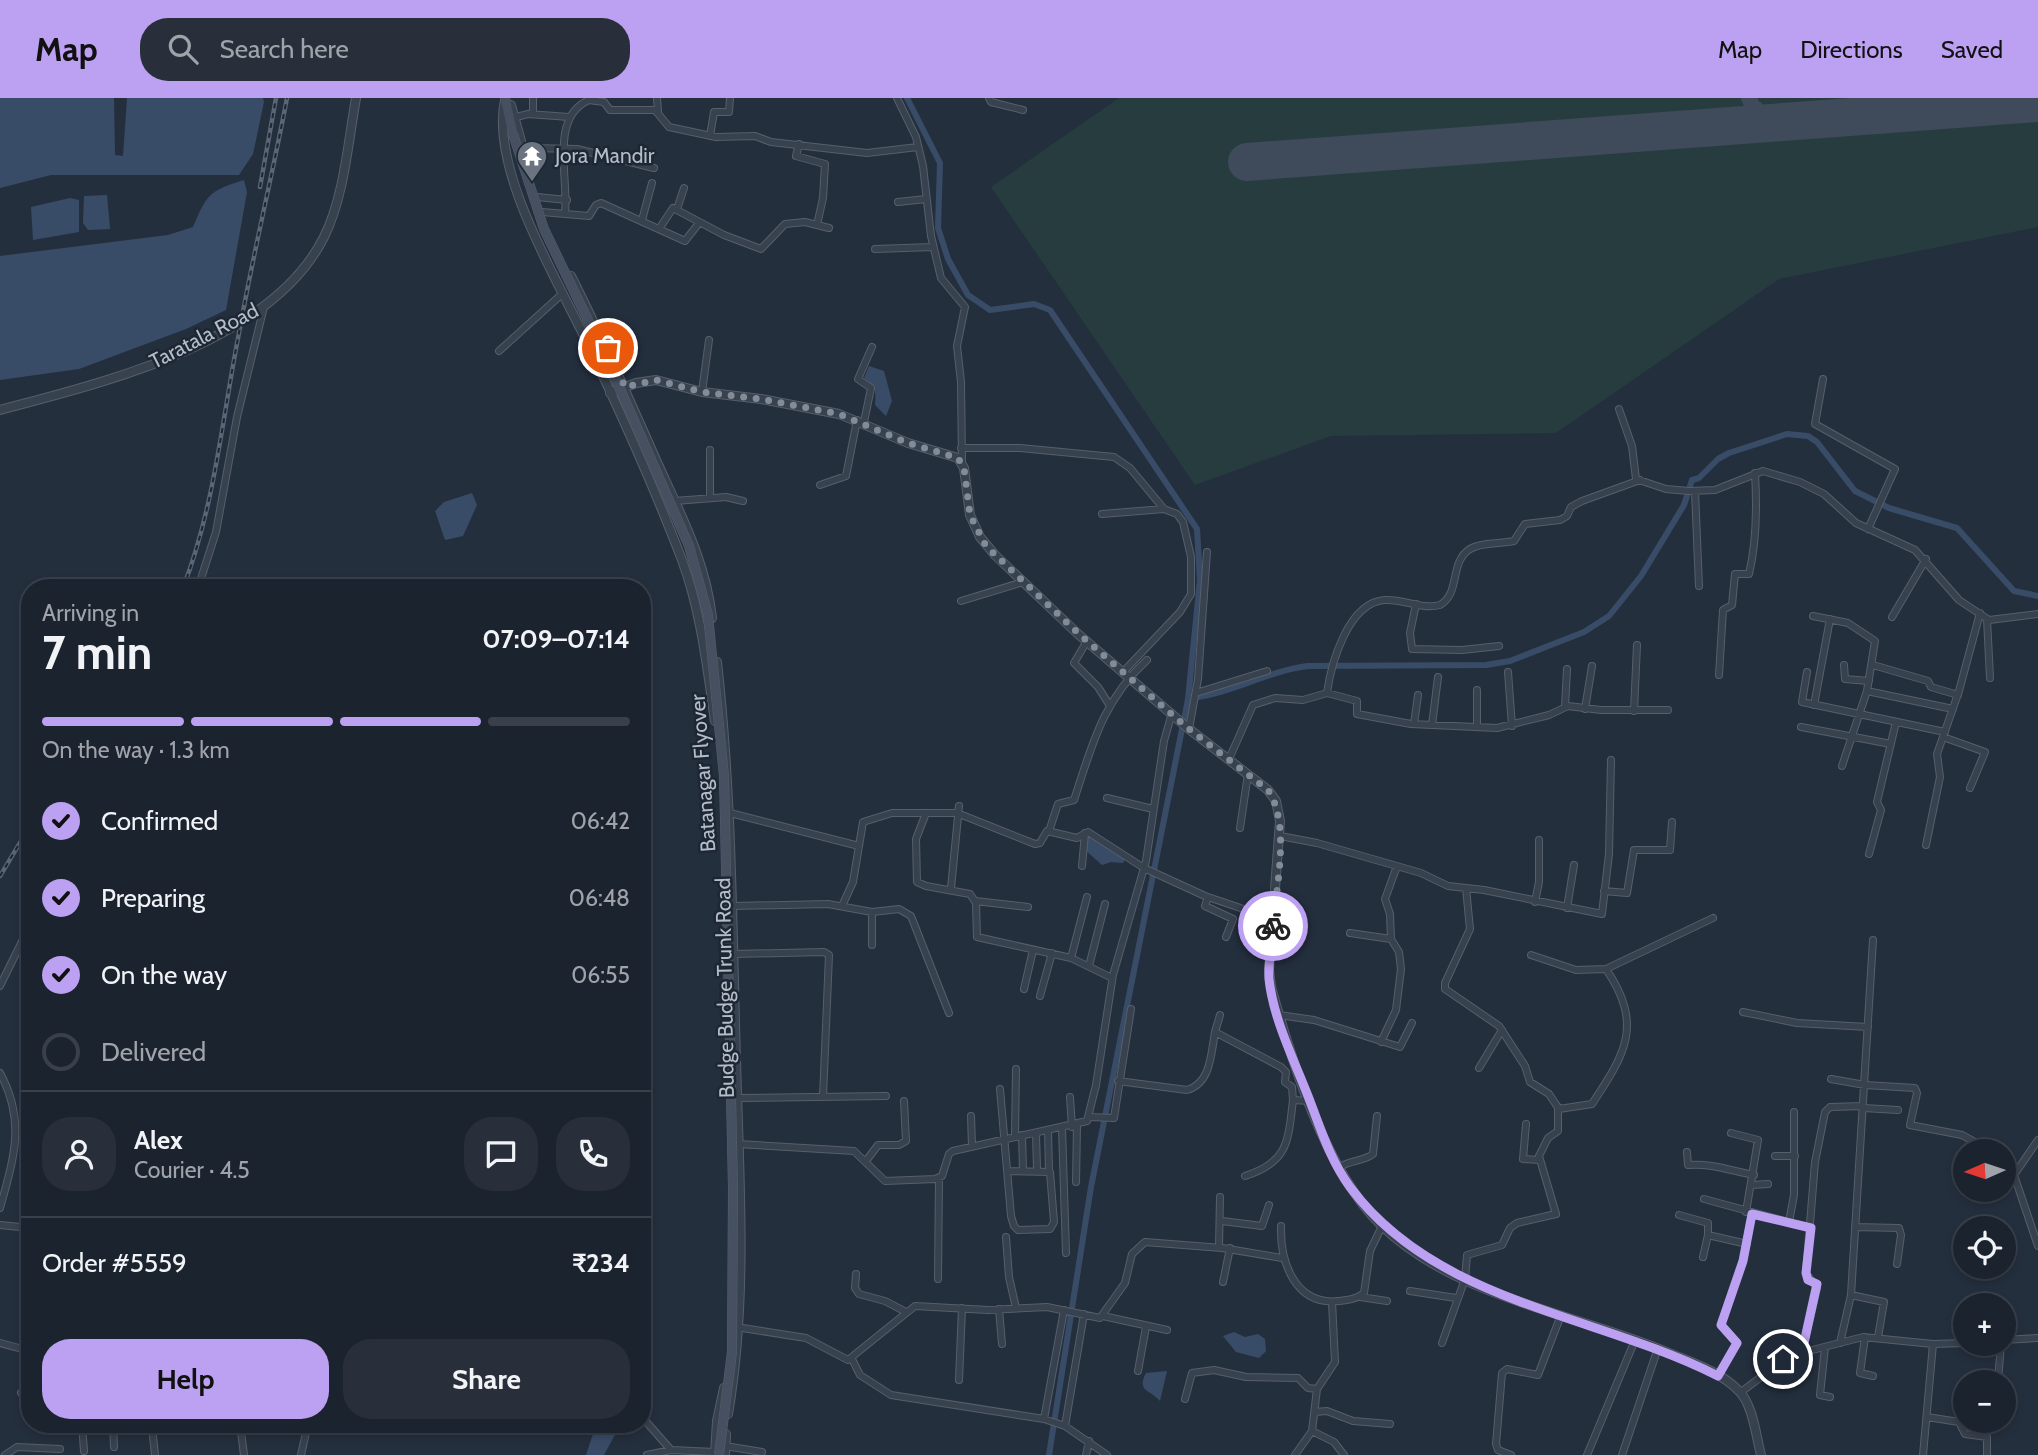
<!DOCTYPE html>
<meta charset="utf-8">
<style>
:root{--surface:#1b232e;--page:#282f3a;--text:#f1f3f6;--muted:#a0a4aa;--line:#39404a;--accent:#bca0f2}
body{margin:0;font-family:Cabin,sans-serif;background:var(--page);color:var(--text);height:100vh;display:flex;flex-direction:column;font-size:26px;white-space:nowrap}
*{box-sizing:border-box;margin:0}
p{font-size:23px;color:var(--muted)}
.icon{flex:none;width:38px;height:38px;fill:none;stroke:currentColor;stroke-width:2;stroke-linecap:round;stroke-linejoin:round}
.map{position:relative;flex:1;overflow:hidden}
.side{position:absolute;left:21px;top:481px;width:630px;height:854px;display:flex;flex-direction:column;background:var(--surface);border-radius:28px;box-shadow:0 4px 10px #0003,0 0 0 2px var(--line)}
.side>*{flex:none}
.needle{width:46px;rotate:267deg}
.fabs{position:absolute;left:1953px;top:1041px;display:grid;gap:14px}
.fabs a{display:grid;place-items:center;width:63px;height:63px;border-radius:50%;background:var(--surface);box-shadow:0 4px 10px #0003,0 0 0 2px var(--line);font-size:35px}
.pin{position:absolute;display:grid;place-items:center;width:60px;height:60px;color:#fff;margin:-30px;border:4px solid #fff;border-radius:50%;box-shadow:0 2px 7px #0007}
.courier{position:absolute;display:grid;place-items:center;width:70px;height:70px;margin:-35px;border:5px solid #bca0f2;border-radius:50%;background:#fff;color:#222;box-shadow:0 2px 9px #0007}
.head em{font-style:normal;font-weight:700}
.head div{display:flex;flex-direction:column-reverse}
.head{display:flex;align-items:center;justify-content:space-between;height:119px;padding:0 21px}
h1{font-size:46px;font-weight:700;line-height:52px}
.bar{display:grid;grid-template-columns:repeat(4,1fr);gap:10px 7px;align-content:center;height:84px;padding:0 21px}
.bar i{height:9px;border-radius:5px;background:var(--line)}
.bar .selected{background:var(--accent)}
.bar p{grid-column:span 4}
.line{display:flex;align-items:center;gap:18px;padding:0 21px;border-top:2px solid var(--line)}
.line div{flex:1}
.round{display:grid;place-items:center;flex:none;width:74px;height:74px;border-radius:28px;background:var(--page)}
ol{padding:0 21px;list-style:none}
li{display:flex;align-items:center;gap:21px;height:77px}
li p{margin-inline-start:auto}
li .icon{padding:7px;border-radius:50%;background:var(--accent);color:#111;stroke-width:4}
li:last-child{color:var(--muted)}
li i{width:38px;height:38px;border:4px solid var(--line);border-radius:50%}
.cta{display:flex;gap:14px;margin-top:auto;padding:14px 21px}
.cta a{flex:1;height:80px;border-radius:28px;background:var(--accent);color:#111;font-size:28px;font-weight:700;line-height:80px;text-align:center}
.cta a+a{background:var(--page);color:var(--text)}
header{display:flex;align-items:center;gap:42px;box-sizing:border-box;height:98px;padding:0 35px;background:var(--accent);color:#111}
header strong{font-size:33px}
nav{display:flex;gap:38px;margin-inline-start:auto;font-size:24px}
.search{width:490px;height:63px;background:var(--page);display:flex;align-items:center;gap:18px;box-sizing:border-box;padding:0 24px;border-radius:28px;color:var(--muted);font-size:26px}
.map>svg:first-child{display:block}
</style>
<header>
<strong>Map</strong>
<div class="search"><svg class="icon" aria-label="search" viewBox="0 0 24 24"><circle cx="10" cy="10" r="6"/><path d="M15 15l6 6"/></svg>Search here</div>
<nav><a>Map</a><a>Directions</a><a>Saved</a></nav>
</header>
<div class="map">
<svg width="2038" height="1357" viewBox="0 0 2038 1357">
<rect width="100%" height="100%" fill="#242f3e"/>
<path fill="#263c3f" d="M 1119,0 L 1742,0 L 1749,13 L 1247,52 L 1248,77 L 2038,14 L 2038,129 L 1779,181 L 1556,335 L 1331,338 L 1195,387 L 991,89 Z
M 1758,0 L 1860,0 L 1861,4 L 1765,12 Z"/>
<path fill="#394c67" d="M 0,0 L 114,0 L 115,57 L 123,58 L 127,0 L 263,0 L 264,4 L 253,56 L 239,77 L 51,77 L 0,90 Z
M 244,82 L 247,94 L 226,212 L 186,231 L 79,271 L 0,282 L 0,158 L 168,137 L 193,129 C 207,96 209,93 244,82 Z
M 107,97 L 110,131 L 88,132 L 83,125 L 84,98 Z
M 70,100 L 79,102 L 79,134 L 33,142 L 31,109 Z
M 869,268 L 884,273 L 892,303 L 886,318 L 875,307 C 876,293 876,289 864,280 Z
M 472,395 L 477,407 L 463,438 L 445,442 L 435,413 L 444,404 Z
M 1087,738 L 1107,744 L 1127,757 L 1123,765 L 1111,764 L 1102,767 L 1084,751 Z
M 1234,1234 L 1245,1239 L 1258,1236 L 1265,1241 L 1266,1253 L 1259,1260 L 1236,1254 L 1223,1238 Z
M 1167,1273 L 1160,1303 C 1151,1292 1136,1294 1146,1275 Z
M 596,1327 L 604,1327 L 616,1335 L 604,1357 L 586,1357 Z"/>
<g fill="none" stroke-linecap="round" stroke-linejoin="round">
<path stroke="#394c67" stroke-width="6" d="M 907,0 L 940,65 L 938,130 L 948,161 L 968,197 L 990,212 L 1034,206 L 1050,212 L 1197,431 L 1200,482 L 1188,601 L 1091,1089 L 1049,1357
M 1190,600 C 1231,596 1267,573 1308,568 L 1486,567 L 1510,563 L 1584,534 L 1609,518 L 1641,478 L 1684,407 L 1692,382 L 1699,380 L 1718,361 L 1729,355 L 1787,336 L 1808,338 L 1817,344 L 1855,393 L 1889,410 L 1957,430 L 2014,493 L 2038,498"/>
<path stroke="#3f4a5a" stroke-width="16" d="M 1867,0 L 1868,18
M 1755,10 L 1765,20 L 1776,25
M 1749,27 L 1755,13 L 1749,0"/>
<path stroke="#3f4a5a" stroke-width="38" d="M 1247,64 L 2038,5"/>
<g stroke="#565f6c" stroke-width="8">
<path id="minor" d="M 533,0 L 533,16
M 657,0 L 658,13
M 897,0 L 916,39 L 923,68 L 931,138 L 941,180 L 965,209 L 957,248 L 961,284 L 962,364
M 989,0 L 991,4 L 1023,12
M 516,19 L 528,16 L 569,19
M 710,38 L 714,14 L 729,14 L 730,0
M 799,46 L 796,58 L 825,66 L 823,100 L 817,127
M 523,54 L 530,50 L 577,51 L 654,70
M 537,99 L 567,102
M 898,104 L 926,101
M 677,111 L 684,90
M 542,114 L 589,118 L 596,107 L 601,105 L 685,143 L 699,125
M 565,115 C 569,80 549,19 589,2 L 604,4 L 610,12 L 655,12 L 669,29 L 716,39 L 755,38 L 771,44 L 867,55 L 918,49
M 642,122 L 652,85
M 659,131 L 673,110 L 724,137 L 761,151 L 785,126 L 805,124 L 829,130
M 875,151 L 933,149
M 499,253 L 562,196
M 1823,281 L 1815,326 L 1895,371 L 1868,431
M 702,294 L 709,242
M 1619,311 L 1632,348 L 1636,381 L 1666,391 L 1689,393 L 1715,392 L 1763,373 L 1800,384 L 1824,396 L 1856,425 L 1915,452 L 1959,502 L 1989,522 L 2038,516
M 864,324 L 871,290 L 858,281 L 872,249
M 961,350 L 1020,350 L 1114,359 L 1130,370 L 1164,411 L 1177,416 L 1183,424 L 1191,459 L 1191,496 L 1180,514 L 1124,573
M 710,352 L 710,400
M 820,387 L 846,378 L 857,322
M 1695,393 L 1699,488
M 675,403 L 726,399 L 743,403
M 1102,416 L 1164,411
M 198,490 L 216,434 L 237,319 L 264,209
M 961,503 L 1023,484
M 1416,506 L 1410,535 L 1412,551 L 1462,552 L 1499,548
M 1813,518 L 1848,525 L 1875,543 L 1867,593 L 1842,668
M 1892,519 L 1926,461
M 1987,521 L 1990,580
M 1087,543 L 1074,565 L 1098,589 L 1110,608
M 1844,567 L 1845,581 L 1869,583
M 1873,567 L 1928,583 L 1931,589 L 1958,597
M 1508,574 L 1512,628
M 1807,574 L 1802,604 L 1945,634
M 1719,577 L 1723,512 L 1732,507 L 1735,476 L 1749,476 C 1757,443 1757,409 1755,375
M 1867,593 L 1953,611
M 1196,595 L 1267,573
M 1327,595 C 1331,566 1348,504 1385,502 C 1404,501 1422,512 1440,507 C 1461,495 1449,464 1470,451 C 1481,444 1501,446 1514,443 L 1525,426 L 1560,422 L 1567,418 L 1571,409 L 1582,403 L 1640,382
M 1814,607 L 1830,521
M 1565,609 L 1567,571
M 1585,611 L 1592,568
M 1634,613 L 1637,547
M 1414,626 L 1418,597
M 1432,627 L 1438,579
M 1477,629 L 1477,592
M 1801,629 L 1891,646
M 1189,631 L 1198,581 L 1207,454
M 1943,639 L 1985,654 L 1970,690
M 1229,661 L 1253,607 L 1275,600 L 1303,602 L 1327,595 L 1357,603 L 1357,616 L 1411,626 L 1497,630 L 1549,617 L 1568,608 L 1601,612 L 1668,612
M 1107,700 L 1153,711
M 730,715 L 859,748 L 863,724 L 892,715 L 957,715 L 1035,746 L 1040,745 L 1047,733 L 1077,740 L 1088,734 L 1144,770 L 1205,798 L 1273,821
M 926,715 L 916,741 L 917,784 L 926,788 L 970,796 L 976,805 L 977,839 L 1071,860 L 1112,880
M 1240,730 L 1248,676
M 1049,733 L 1058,706 L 1074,702 C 1092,647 1103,602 1147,562
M 1280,738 L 1317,745 L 1421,775 L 1448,788 L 1484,792 L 1602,816 L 1609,756 L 1611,662
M 1926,747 L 1940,679 L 1937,656 L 1959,593 L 1980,515
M 1869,756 L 1881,712 L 1877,704 L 1896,624
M 1082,768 L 1085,735
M 951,790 L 959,708
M 1466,790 L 1470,831 L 1445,885 L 1445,891 L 1499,928 L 1525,968 L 1530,984 L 1549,996 L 1559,1011 L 1592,1006 C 1625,956 1644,927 1606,871 L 1576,872 L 1531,857
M 1604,793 L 1627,795 L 1634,752 L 1670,752 L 1672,724
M 1208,799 L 1205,808 L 1233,821 L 1226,839
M 975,803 L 1028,809
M 1535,804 L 1539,784 L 1539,742
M 733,808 L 828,806 L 872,814 L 872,847
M 842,808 L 853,784 L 859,748
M 1567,810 L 1574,767
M 872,814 L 899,811 L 911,818 L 949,915
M 1350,835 L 1391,841
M 734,856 L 824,854 L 829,857 L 823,999
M 1071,860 L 1087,799
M 1089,868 L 1105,806
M 1606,871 L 1713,820
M 0,888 L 30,827
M 1024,891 L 1033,852
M 1040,898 L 1052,855
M 1743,914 L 1797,925 L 1868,929
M 1220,917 L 1215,934 L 1281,969 L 1286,974 L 1285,984 L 1292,989 L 1293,1002 L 1310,1003
M 1279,917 L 1314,922 L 1400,949 L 1412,925
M 1381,944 L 1396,912 L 1401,871 L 1399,854 L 1391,841 L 1390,816 L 1385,801 L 1397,768
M 1479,970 L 1502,932
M 0,975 C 26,1023 14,1060 0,1110
M 1831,981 L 1865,987 L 1915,990 L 1917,995 L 1910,1027 L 1962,1037 L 1993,1054
M 1118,983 L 1187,992 C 1211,985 1211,956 1215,934
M 1000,991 L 1011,1118 L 1014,1128 L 1018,1132 L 1050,1131 L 1054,1124 L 1050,1074 L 1007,1073
M 1070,999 L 1072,1029
M 737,1000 L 886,998
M 1863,1010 L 1898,1012
M 971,1018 L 972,1049
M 1089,1019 L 1114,1020 L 1131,911
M 1526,1026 L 1523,1061 L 1539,1062
M 1062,1030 L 1066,1155
M 1048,1033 L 1049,1073
M 1036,1035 L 1037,1071
M 1731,1035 L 1758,1042 L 1746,1114
M 1022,1037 L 1023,1072
M 1015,1038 L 1016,971
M 737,1046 L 854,1053 L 885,1083 L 935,1081 L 942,1078 L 949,1056 L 953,1053 L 1087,1023 L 1096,987 L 1113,877 L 1146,763 L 1164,643 L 1172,615
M 1687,1054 L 1688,1067 C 1711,1065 1732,1073 1754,1077
M 1775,1058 L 1795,1058
M 866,1063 L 878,1047 L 899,1047 L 906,1043 L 904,1003
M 2004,1067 L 2014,1077 L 2038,1148
M 1338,1070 C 1349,1062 1365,1063 1373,1056 L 1377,1018
M 2014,1077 L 2038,1042
M 1245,1078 C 1289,1064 1288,1043 1293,1002
M 1076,1084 L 1077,1027
M 1752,1087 L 1768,1086
M 1704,1101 L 1811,1130
M 1679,1117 L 1708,1125 L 1708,1137 L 1747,1146
M 1222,1123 L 1262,1128 L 1269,1107
M 1789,1124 L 1794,1097 L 1794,1014
M 0,1127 L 30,1130
M 1281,1128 C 1280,1164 1295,1208 1339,1203 C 1348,1202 1357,1201 1364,1195 L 1370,1153 L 1382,1128
M 1855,1129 L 1899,1130 L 1901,1137 L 1897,1166
M 1006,1139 L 1009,1179 L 1016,1210
M 1219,1149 L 1220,1099
M 1703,1159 L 1708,1137
M 856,1176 L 855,1190 L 859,1196 L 885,1203 L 906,1214
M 938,1181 L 939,1080
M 1223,1184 L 1230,1150
M 1410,1193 L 1456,1200
M 1851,1197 L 1884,1204 L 1878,1239
M 1360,1199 L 1387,1203
M 999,1211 L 1002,1246
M 1103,1218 L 1167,1232
M 736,1229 L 806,1240 L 848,1262 L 915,1208 L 988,1212 L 1047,1209 L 1100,1220 L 1125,1185 L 1132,1156 L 1145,1144 L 1222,1150 L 1282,1160
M 1865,1239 L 1860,1275 L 1873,1278
M 2004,1242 L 2038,1240
M 0,1245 L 30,1253
M 1442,1245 L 1465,1181 L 1467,1157 L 1502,1147 L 1510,1130 L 1517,1125 L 1556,1116 L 1539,1058 L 1548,1040 L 1558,1033 L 1558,1009
M 1840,1245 L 1851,1197 L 1873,842
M 1825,1249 L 1820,1297 L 1830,1299
M 1802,1254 L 1817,1190 L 1806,1175 L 1815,1064 L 1825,1014 L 1830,1009 L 1863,1008
M 852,1261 L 860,1277 L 891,1297 L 1044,1321 L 1065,1328 L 1107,1357
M 1138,1273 L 1146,1229
M 1718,1277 L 1737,1245 L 1721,1227 L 1743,1163 L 1752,1116
M 959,1282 L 962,1210
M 1998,1283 L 2001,1246
M 1741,1294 L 1789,1258 L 1863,1239 L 1933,1246 L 1965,1245
M 21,1295 L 30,1291
M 1185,1301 L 1192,1275 L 1214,1272 L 1246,1279 L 1298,1280 L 1308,1290 L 1317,1291
M 1315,1314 L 1327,1313 L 1353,1323 L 1390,1326
M 642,1319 L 671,1352
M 1927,1319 L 1959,1324 L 1965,1336 L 1987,1339 L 1987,1357
M 1044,1321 L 1064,1212
M 82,1326 L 84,1353
M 113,1326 L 114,1349
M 240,1326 L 244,1357
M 329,1326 L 329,1327
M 1065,1328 L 1084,1216
M 152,1329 L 155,1357
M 1312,1333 L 1334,1344 L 1344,1357
M 725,1348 L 762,1354
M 5,1357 L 17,1349 L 60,1351
M 301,1357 L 308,1326
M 647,1357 L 671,1352 L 715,1354
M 1086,1357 L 1089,1343
M 1295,1357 L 1312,1333 L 1317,1291 L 1335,1264 L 1332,1204
M 1511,1357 L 1498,1352 L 1496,1346 L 1502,1275 L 1507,1271 L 1538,1277 L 1561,1217
M 1587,1357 L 1635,1242
M 1622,1357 L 1658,1250
M 1923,1357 L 1933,1246"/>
</g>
<g stroke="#565f6c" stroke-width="10">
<path id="tertiary" d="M 505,2 C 490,72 557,181 587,244 C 621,315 654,389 682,462 C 701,513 707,569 715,623
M 511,7 L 527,65
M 571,178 C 602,239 629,301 657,364 C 680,415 706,464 712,520
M 610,295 L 636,285 L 656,282 L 702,294 L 761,301 L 839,316 L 908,345 L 958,360 L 964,370 L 970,417 L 980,439 L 995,457 L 1078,536 L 1189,631 L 1268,692 L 1276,703 L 1280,723 L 1269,872 L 1271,889 C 1292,964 1325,1072 1381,1127 C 1454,1199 1577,1216 1669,1255 C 1693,1265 1721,1274 1739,1293 C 1753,1307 1756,1338 1761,1357
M 0,312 C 105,284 271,245 324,139 C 344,99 348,45 356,0
M 717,564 C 732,697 732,829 736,962 C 739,1079 748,1200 728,1316
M 715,1357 L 717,1323 L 724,1290
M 725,1357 L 726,1336"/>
</g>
<g stroke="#565f6c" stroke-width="10">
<path id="secondary" d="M 505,0 L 513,36"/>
</g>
<use href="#minor" stroke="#38414e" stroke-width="6"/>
<use href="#tertiary" stroke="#38414e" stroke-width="8"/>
<use href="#secondary" stroke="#465061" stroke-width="9"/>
<g stroke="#5a6575" stroke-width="4.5">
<path id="rail" d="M 260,89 L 276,0
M 183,490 C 215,407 222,321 239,235 C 253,156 272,79 287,0
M 0,778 L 30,728"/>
</g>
<use href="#rail" stroke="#1d2633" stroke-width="2" stroke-dasharray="5" stroke-linecap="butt"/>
<g stroke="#565f6c" stroke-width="10" stroke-linecap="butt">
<path id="secondary-bridge" d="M 513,36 L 544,131 L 609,266 L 689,448 L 708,517 L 724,678 L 733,1090 L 732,1254 L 719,1357"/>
</g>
<use href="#secondary-bridge" stroke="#465061" stroke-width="9"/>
</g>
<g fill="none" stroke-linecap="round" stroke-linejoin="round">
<path stroke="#828b98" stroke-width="7" stroke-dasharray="0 12.6" d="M 608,250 L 625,289 L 656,282 L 702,294 L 761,301 L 839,316 L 908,345 L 958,360 L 964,370 L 970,417 L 986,448 L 1079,536 L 1189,631 L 1268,692 C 1291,726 1276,789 1273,828"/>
<path stroke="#bca0f2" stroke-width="9" d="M 1273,828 C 1272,846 1268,864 1269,881 C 1273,920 1294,962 1308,998 C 1320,1029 1330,1062 1350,1089 C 1436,1205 1596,1216 1718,1278 L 1737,1245 L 1721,1227 L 1743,1163 L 1752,1116 L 1811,1130 L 1806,1175 L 1808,1182 L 1817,1186 L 1802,1254 L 1783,1261"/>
</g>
<defs>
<g id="temple-pin" transform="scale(1.575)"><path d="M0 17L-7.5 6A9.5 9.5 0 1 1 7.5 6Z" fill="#6b7280" stroke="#1d2633"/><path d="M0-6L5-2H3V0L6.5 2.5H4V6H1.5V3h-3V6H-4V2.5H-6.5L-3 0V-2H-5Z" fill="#fff"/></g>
</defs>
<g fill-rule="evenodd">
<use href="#temple-pin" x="532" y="58"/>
</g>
<g text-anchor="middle" stroke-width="5" stroke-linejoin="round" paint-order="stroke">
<g font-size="21" fill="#b4bcc9" stroke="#1d2633" text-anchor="start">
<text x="555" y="65">Jora Mandir</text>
</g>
<g font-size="21" fill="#b4bcc9" stroke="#1d2633">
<text transform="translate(204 238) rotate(-27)" y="7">Taratala Road</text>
<text transform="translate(703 675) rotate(-94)" y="7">Batanagar Flyover</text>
<text transform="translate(725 890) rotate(-91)" y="7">Budge Budge Trunk Road</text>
</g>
</g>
</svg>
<div class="fabs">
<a><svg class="needle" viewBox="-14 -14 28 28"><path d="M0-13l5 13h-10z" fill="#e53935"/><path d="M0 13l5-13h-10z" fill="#a0a4aa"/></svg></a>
<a><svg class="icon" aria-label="locate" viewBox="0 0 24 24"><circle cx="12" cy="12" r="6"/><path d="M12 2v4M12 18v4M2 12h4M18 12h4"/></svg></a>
<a>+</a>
<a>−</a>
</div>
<div class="pin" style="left:608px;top:250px;background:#ea580c"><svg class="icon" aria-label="bag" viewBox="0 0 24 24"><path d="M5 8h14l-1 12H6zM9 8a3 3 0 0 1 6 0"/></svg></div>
<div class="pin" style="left:1783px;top:1261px;background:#1f2937"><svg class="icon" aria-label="home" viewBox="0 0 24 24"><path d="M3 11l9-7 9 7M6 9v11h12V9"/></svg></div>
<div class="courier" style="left:1273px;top:828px"><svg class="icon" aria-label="bike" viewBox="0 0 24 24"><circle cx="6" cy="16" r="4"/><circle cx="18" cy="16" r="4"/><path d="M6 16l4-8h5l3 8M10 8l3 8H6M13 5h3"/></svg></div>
<section class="side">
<div class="head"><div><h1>7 min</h1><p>Arriving in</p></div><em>07:09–07:14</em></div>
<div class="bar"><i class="selected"></i><i class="selected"></i><i class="selected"></i><i></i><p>On the way · 1.3 km</p></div>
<ol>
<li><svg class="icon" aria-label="check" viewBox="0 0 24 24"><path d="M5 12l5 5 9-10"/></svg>Confirmed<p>06:42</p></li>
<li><svg class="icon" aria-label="check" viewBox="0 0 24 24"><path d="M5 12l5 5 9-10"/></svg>Preparing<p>06:48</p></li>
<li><svg class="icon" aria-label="check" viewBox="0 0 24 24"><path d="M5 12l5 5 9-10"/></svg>On the way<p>06:55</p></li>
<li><i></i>Delivered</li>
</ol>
<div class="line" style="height:126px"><a class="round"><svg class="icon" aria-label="person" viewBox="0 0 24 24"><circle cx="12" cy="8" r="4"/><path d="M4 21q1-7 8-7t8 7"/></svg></a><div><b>Alex</b><p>Courier · 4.5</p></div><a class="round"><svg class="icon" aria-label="chat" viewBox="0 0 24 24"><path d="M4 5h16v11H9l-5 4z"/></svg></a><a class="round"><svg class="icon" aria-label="phone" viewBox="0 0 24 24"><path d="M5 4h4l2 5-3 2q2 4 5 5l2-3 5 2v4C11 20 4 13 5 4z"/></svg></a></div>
<div class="line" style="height:91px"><div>Order #5559</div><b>₹234</b></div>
<div class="cta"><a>Help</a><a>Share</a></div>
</section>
</div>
